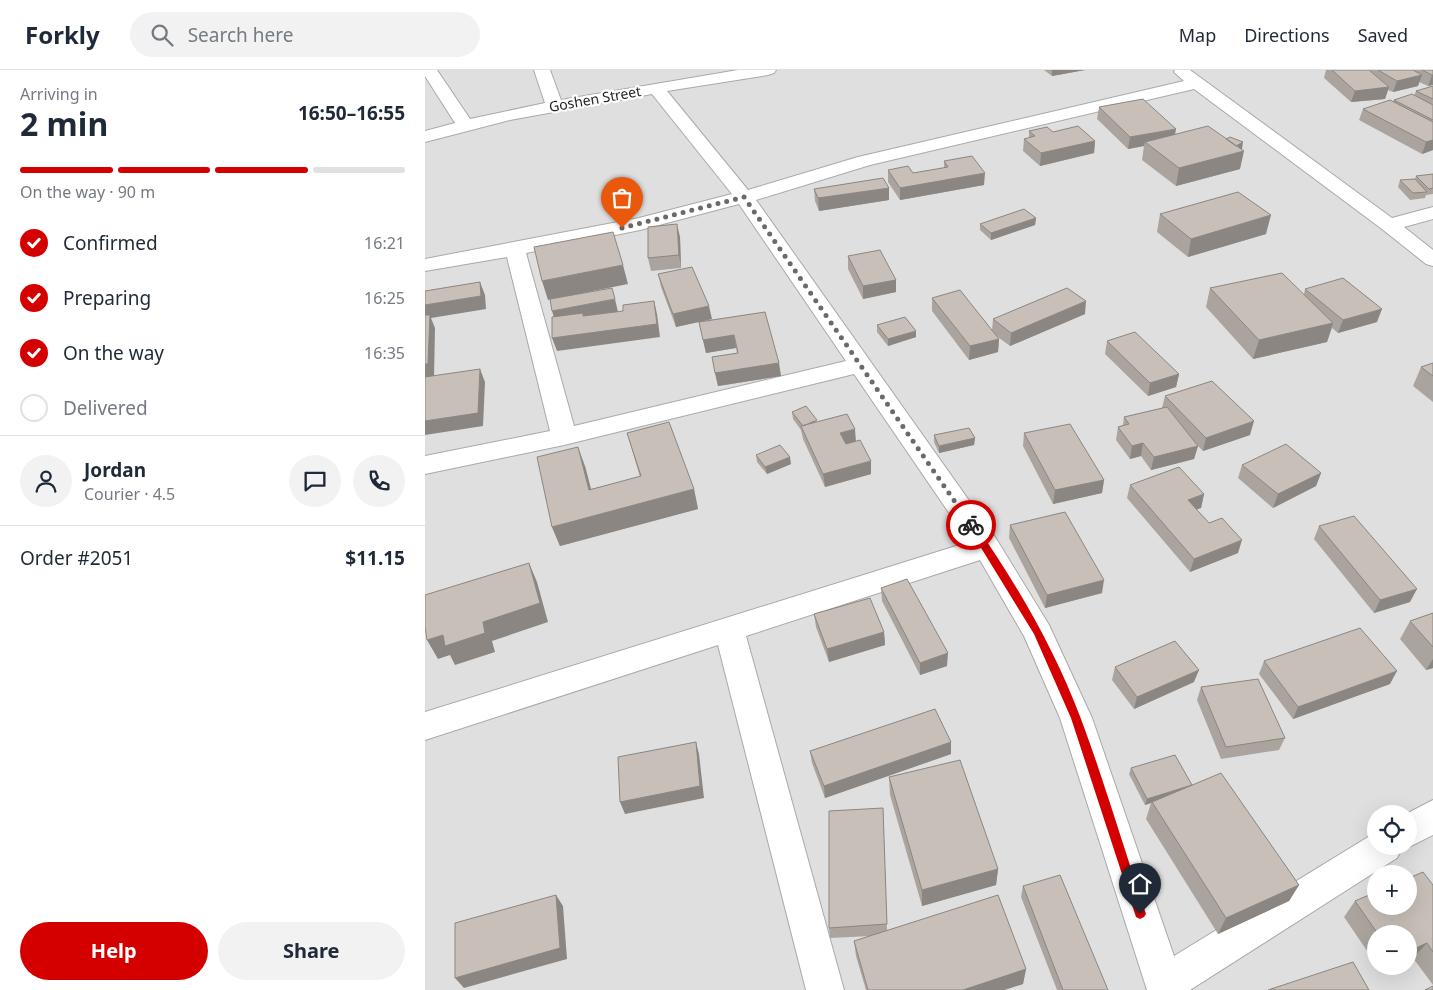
<!DOCTYPE html>
<meta charset="utf-8">
<style>
:root{--surface:#fff;--page:#f2f2f3;--text:#1f2937;--muted:#747a83;--line:#e0e1e3;--accent:#d40000}
body{margin:0;font-family:"Noto Sans",sans-serif;background:var(--page);color:var(--text);height:100vh;display:flex;flex-direction:column;font-size:19px;white-space:nowrap}
*{box-sizing:border-box;margin:0}
p{font-size:16px;color:var(--muted)}
.icon{flex:none;width:28px;height:28px;fill:none;stroke:currentColor;stroke-width:2;stroke-linecap:round;stroke-linejoin:round}
.map{position:relative;flex:1;overflow:hidden}
.sheet{display:flex;flex-direction:column;background:var(--surface);width:425px}
.sheet>*{flex:none}
.tools{position:absolute;left:942px;top:735px;display:grid;gap:10px}
.tools a{display:grid;place-items:center;width:50px;height:50px;border-radius:50%;background:var(--surface);box-shadow:0 5px 20px #0002;font-size:25px}
.pin{position:absolute;display:grid;place-items:center;width:42px;height:42px;color:#fff;margin:-51px -21px;border-radius:50% 50% 50% 0;rotate:-45deg;box-shadow:0 0 5px #0007}
.pin .icon{rotate:45deg}
.courier{position:absolute;display:grid;place-items:center;width:50px;height:50px;margin:-25px;border:4px solid #d40000;border-radius:50%;background:#fff;color:#222;box-shadow:0 1px 6px #0007}
.head em{font-style:normal;font-weight:700}
.head div{display:flex;flex-direction:column-reverse}
.head{display:flex;align-items:center;justify-content:space-between;height:85px;padding:0 20px}
h1{font-size:32px;font-weight:700;line-height:38px}
.bar{display:grid;grid-template-columns:repeat(4,1fr);gap:8px 5px;align-content:center;height:60px;padding:0 20px}
.bar i{height:6px;border-radius:4px;background:var(--line)}
.bar .selected{background:var(--accent)}
.bar p{grid-column:span 4}
.line{display:flex;align-items:center;gap:12px;padding:0 20px;border-top:1px solid var(--line)}
.line div{flex:1}
.round{display:grid;place-items:center;flex:none;width:52px;height:52px;border-radius:26px;background:var(--page)}
ol{padding:0 20px;list-style:none}
li{display:flex;align-items:center;gap:15px;height:55px}
li p{margin-inline-start:auto}
li .icon{padding:5px;border-radius:50%;background:var(--accent);color:#fff;stroke-width:4}
li:last-child{color:var(--muted)}
li i{width:28px;height:28px;border:2px solid var(--line);border-radius:50%}
.primary-button{display:flex;gap:10px;margin-top:auto;padding:10px 20px}
.primary-button a{flex:1;height:58px;border-radius:30px;background:var(--accent);color:#fff;font-size:20px;font-weight:700;line-height:58px;text-align:center}
.primary-button a+a{background:var(--page);color:var(--text)}
header{display:flex;align-items:center;gap:30px;box-sizing:border-box;height:70px;padding:0 25px;background:var(--surface);border-bottom:1px solid var(--line)}
header strong{font-size:24px}
nav{display:flex;gap:28px;margin-inline-start:auto;font-size:18px}
.search{width:350px;height:45px;background:var(--page);display:flex;align-items:center;gap:12px;box-sizing:border-box;padding:0 18px;border-radius:28px;color:var(--muted);font-size:19px}
main{display:flex;flex:1;min-height:0}
.map>svg:first-child{display:block}
</style>
<header>
<strong>Forkly</strong>
<div class="search"><svg class="icon" aria-label="search" viewBox="0 0 24 24"><circle cx="10" cy="10" r="6"/><path d="M15 15l6 6"/></svg>Search here</div>
<nav><a>Map</a><a>Directions</a><a>Saved</a></nav>
</header>
<main>
<section class="sheet">
<div class="head"><div><h1>2 min</h1><p>Arriving in</p></div><em>16:50–16:55</em></div>
<div class="bar"><i class="selected"></i><i class="selected"></i><i class="selected"></i><i></i><p>On the way · 90 m</p></div>
<ol>
<li><svg class="icon" aria-label="check" viewBox="0 0 24 24"><path d="M5 12l5 5 9-10"/></svg>Confirmed<p>16:21</p></li>
<li><svg class="icon" aria-label="check" viewBox="0 0 24 24"><path d="M5 12l5 5 9-10"/></svg>Preparing<p>16:25</p></li>
<li><svg class="icon" aria-label="check" viewBox="0 0 24 24"><path d="M5 12l5 5 9-10"/></svg>On the way<p>16:35</p></li>
<li><i></i>Delivered</li>
</ol>
<div class="line" style="height:90px"><a class="round"><svg class="icon" aria-label="person" viewBox="0 0 24 24"><circle cx="12" cy="8" r="4"/><path d="M4 21q1-7 8-7t8 7"/></svg></a><div><b>Jordan</b><p>Courier · 4.5</p></div><a class="round"><svg class="icon" aria-label="chat" viewBox="0 0 24 24"><path d="M4 5h16v11H9l-5 4z"/></svg></a><a class="round"><svg class="icon" aria-label="phone" viewBox="0 0 24 24"><path d="M5 4h4l2 5-3 2q2 4 5 5l2-3 5 2v4C11 20 4 13 5 4z"/></svg></a></div>
<div class="line" style="height:65px"><div>Order #2051</div><b>$11.15</b></div>
<div class="primary-button"><a>Help</a><a>Share</a></div>
</section>
<div class="map">
<svg width="1008" height="920" viewBox="0 0 1008 920">
<rect width="100%" height="100%" fill="#f2efe9"/>
<path fill="#e0dfdf" fill-rule="evenodd" d="M 0,0 L 1008,0 L 1008,920 L 0,920 ZM 951,744 L 984,744 L 984,776 L 951,776 ZM 951,804 L 984,804 L 984,836 L 951,836 ZM 951,864 L 984,864 L 984,896 L 951,896 Z"/>
<g fill="none" stroke-linecap="round" stroke-linejoin="round">
<g stroke="#a9a9a9" stroke-width="2">
<path id="minor" d="M 0,0 L 12,0 L 45,49 L 120,33 L 109,0 L 125,0 L 136,30 L 313,0 L 351,0 L 349,3 L 343,5 L 242,21 L 323,120 L 433,87 L 759,11 L 749,2 L 750,0 L 765,0 L 967,148 L 1008,137 L 1008,149 L 979,157 L 1008,180 L 1008,196 L 1001,194 L 957,159 L 769,19 L 445,95 L 331,130 L 572,470 L 624,555 L 667,648 L 749,886 L 948,764 L 951,763 L 951,776 L 978,776 L 972,788 L 765,920 L 722,920 L 635,648 L 599,566 L 555,490 L 321,566 L 419,920 L 381,920 L 293,575 L 0,670 L 0,642 L 544,472 L 429,304 L 139,375 L 0,404 L 0,386 L 125,361 L 82,187 L 0,201 L 0,189 L 214,148 L 307,124 L 227,24 L 85,50 L 0,72 L 0,61 L 30,53 L 0,6 ZM 314,134 L 421,291 L 149,356 L 101,183 L 215,160 Z
M 1008,730 L 1008,765 L 984,777 L 982,776 L 984,776 L 984,744 L 981,744 Z"/>
</g>
<use href="#minor" fill="#fff" fill-rule="evenodd"/>
</g>
<path fill="#aba49e" d="M 619,0 L 660,0 L 627,6 Z
M 901,0 L 1008,0 L 1008,15 L 1003,16 L 994,12 L 993,16 L 968,22 L 963,20 L 960,29 L 926,32 L 899,8 Z
M 1008,16 L 1008,80 L 997,84 L 934,50 L 938,39 L 968,31 L 969,30 L 989,26 L 991,21 Z
M 674,37 L 750,64 L 801,69 L 817,79 L 816,79 L 815,99 L 751,116 L 717,90 L 719,76 L 703,79 L 672,49 Z
M 604,61 L 628,62 L 670,71 L 669,83 L 615,96 L 598,81 L 599,69 L 604,68 Z
M 519,91 L 559,115 L 475,130 L 463,112 L 463,100 L 488,103 L 519,98 Z
M 1008,104 L 1008,124 L 1001,125 L 1000,128 L 985,130 L 973,117 L 975,110 L 990,109 L 991,106 Z
M 389,119 L 464,130 L 394,141 L 390,131 Z
M 735,144 L 841,164 L 763,187 L 732,162 Z
M 611,148 L 610,155 L 566,170 L 555,160 L 555,154 Z
M 255,167 L 256,198 L 226,201 L 223,188 Z
M 423,186 L 471,210 L 471,222 L 438,229 L 423,199 Z
M 233,204 L 287,249 L 279,251 L 340,242 L 356,306 L 293,316 L 287,287 L 312,283 L 311,278 L 281,283 L 274,252 L 251,257 L 236,217 Z
M 785,218 L 879,224 L 880,219 L 952,252 L 913,263 L 907,258 L 902,272 L 828,289 L 781,237 Z
M 507,228 L 567,260 L 568,249 L 660,244 L 585,276 L 570,265 L 574,269 L 573,282 L 544,290 L 507,241 Z
M 452,255 L 491,267 L 463,276 L 452,262 Z
M 682,271 L 754,304 L 751,317 L 723,326 L 680,284 Z
M 1008,293 L 1008,332 L 988,316 L 996,297 Z
M 740,326 L 825,365 L 778,381 L 773,376 L 769,389 L 726,400 L 716,386 L 705,389 L 691,370 L 693,357 L 698,355 L 699,347 L 737,338 Z
M 367,342 L 392,352 L 446,404 L 400,417 L 378,369 L 376,360 L 368,349 Z
M 202,363 L 269,419 L 273,439 L 135,476 L 127,457 L 160,396 L 166,419 L 215,407 Z
M 599,363 L 679,410 L 677,423 L 628,434 L 598,376 Z
M 509,365 L 550,368 L 549,375 L 514,383 L 509,372 Z
M 331,385 L 366,394 L 342,404 L 332,392 Z
M 817,395 L 896,403 L 891,416 L 848,438 L 813,408 Z
M 705,415 L 779,424 L 776,438 L 771,439 L 813,483 L 765,502 L 702,428 Z
M 585,455 L 677,523 L 620,538 L 584,468 Z
M 894,456 L 985,532 L 949,543 L 889,469 Z
M 456,518 L 522,596 L 495,605 L 457,531 Z
M 1008,543 L 1008,598 L 1001,600 L 975,569 L 985,551 Z
M 389,544 L 459,562 L 460,575 L 404,592 L 391,557 Z
M 839,591 L 965,614 L 868,649 L 834,604 Z
M 690,597 L 769,612 L 709,639 L 687,610 Z
M 776,617 L 860,668 L 854,680 L 796,689 L 772,630 Z
M 385,681 L 526,684 L 400,728 L 387,693 Z
M 706,698 L 767,715 L 874,815 L 864,831 L 793,864 L 721,749 L 726,733 L 720,735 L 704,704 Z
M 464,707 L 573,799 L 571,815 L 497,836 L 465,725 Z
M 458,738 L 462,860 L 601,899 L 598,914 L 579,920 L 441,920 L 431,886 L 429,871 L 446,866 L 405,868 L 404,858 Z
M 1008,815 L 1008,915 L 988,888 L 984,890 L 984,864 L 951,864 L 951,894 L 919,847 L 930,831 Z
M 598,816 L 683,920 L 632,920 L 596,827 Z
M 953,896 L 971,896 L 957,903 Z"/>
<path fill="#8b8681" d="M 627,0 L 660,0 L 627,6 Z
M 997,5 L 993,16 L 968,22 L 972,11 Z
M 1007,5 L 1008,5 L 1008,15 L 1003,16 Z
M 964,17 L 960,29 L 926,32 L 930,21 Z
M 751,59 L 749,71 L 720,72 L 719,76 L 703,79 L 705,67 Z
M 1008,70 L 1008,80 L 997,84 L 1001,72 Z
M 670,71 L 669,83 L 615,96 L 616,83 Z
M 818,72 L 817,79 L 806,84 L 808,78 Z
M 819,81 L 815,99 L 751,116 L 754,98 Z
M 560,103 L 559,115 L 475,130 L 475,118 Z
M 464,118 L 464,130 L 394,141 L 393,128 Z
M 846,145 L 841,164 L 763,187 L 766,169 Z
M 611,148 L 610,155 L 566,170 L 566,163 Z
M 252,154 L 255,167 L 256,198 L 254,185 Z
M 198,195 L 203,214 L 123,230 L 117,211 Z
M 471,210 L 471,222 L 438,229 L 438,216 Z
M 55,212 L 60,225 L 61,239 L 6,248 L 10,258 L 9,307 L 0,308 L 0,235 Z
M 190,229 L 193,242 L 131,254 L 127,241 Z
M 229,231 L 232,244 L 235,267 L 132,281 L 127,268 Z
M 661,231 L 660,244 L 585,276 L 586,263 Z
M 284,236 L 287,249 L 251,257 L 248,244 Z
M 957,239 L 952,252 L 913,263 L 918,250 Z
M 908,253 L 902,272 L 828,289 L 834,270 Z
M 491,261 L 491,267 L 463,276 L 463,269 Z
M 309,265 L 311,278 L 281,283 L 278,270 Z
M 574,269 L 573,282 L 544,290 L 545,276 Z
M 354,293 L 356,306 L 293,316 L 290,303 Z
M 55,299 L 60,312 L 58,356 L 0,365 L 0,351 Z
M 754,304 L 751,317 L 723,326 L 725,313 Z
M 829,351 L 825,365 L 778,381 L 781,368 Z
M 430,359 L 431,372 L 416,376 L 415,363 Z
M 550,368 L 549,375 L 514,383 L 514,376 Z
M 718,373 L 716,386 L 705,389 L 707,376 Z
M 773,376 L 769,389 L 726,400 L 729,387 Z
M 153,377 L 160,396 L 171,439 L 164,420 Z
M 365,387 L 366,394 L 342,404 L 340,397 Z
M 446,391 L 446,404 L 400,417 L 398,404 Z
M 896,403 L 891,416 L 848,438 L 853,424 Z
M 679,410 L 677,423 L 628,434 L 630,420 Z
M 269,419 L 273,439 L 135,476 L 127,457 Z
M 779,424 L 776,438 L 760,444 L 763,430 Z
M 817,470 L 813,483 L 765,502 L 769,489 Z
M 104,493 L 112,512 L 123,552 L 67,571 L 70,582 L 30,595 L 25,585 L 13,589 L 2,570 L 58,552 Z
M 679,510 L 677,523 L 620,538 L 622,525 Z
M 992,519 L 985,532 L 949,543 L 955,530 Z
M 459,562 L 460,575 L 404,592 L 402,579 Z
M 523,583 L 522,596 L 495,605 L 495,593 Z
M 1008,589 L 1008,598 L 1001,600 Z
M 774,600 L 769,612 L 709,639 L 712,627 Z
M 972,601 L 965,614 L 868,649 L 873,637 Z
M 271,672 L 274,684 L 279,728 L 200,744 L 195,732 Z
M 526,672 L 526,684 L 400,728 L 399,716 Z
M 767,715 L 727,732 L 726,733 L 720,735 L 722,729 Z
M 573,799 L 571,815 L 497,836 L 497,820 Z
M 874,815 L 864,831 L 793,864 L 801,848 Z
M 131,825 L 138,836 L 142,889 L 39,918 L 30,908 Z
M 1002,873 L 988,888 L 984,890 L 984,881 Z
M 962,896 L 971,896 L 957,903 Z
M 601,899 L 598,914 L 579,920 L 538,920 Z"/>
<path fill="#c7bfb8" stroke="#8b8681" d="M 907,0 L 944,0 L 964,17 L 930,21 Z
M 953,0 L 988,0 L 997,5 L 972,11 Z
M 997,0 L 1008,0 L 1008,5 L 1007,5 Z
M 1008,16 L 1008,29 L 991,21 Z
M 987,24 L 1008,35 L 1008,50 L 969,30 Z
M 718,29 L 751,59 L 705,67 L 674,37 Z
M 965,30 L 1008,52 L 1008,70 L 1001,72 L 938,39 Z
M 653,56 L 670,71 L 616,83 L 599,69 L 610,66 L 604,61 L 622,57 L 628,62 Z
M 783,56 L 819,81 L 754,98 L 720,72 Z
M 805,67 L 818,72 L 811,76 L 801,69 Z
M 547,86 L 560,103 L 475,118 L 463,100 L 483,96 L 488,103 L 523,97 L 519,91 Z
M 1008,104 L 1008,118 L 1004,119 L 991,106 Z
M 458,108 L 464,118 L 393,128 L 389,119 Z
M 990,109 L 1002,122 L 988,123 L 975,110 Z
M 813,122 L 846,145 L 766,169 L 735,144 Z
M 599,139 L 611,148 L 566,163 L 555,154 Z
M 252,154 L 254,185 L 223,188 L 223,157 Z
M 188,162 L 198,195 L 117,211 L 109,177 Z
M 455,180 L 471,210 L 438,216 L 423,186 Z
M 267,197 L 284,236 L 248,244 L 233,204 Z
M 857,203 L 908,253 L 834,270 L 785,218 Z
M 918,208 L 957,239 L 918,250 L 880,219 Z
M 55,212 L 56,226 L 0,235 L 0,221 Z
M 187,218 L 190,229 L 127,241 L 125,229 Z
M 642,218 L 661,231 L 586,263 L 568,249 Z
M 535,220 L 574,269 L 545,276 L 507,228 Z
M 229,231 L 232,254 L 127,268 L 127,247 L 158,243 L 158,246 L 198,241 L 198,235 Z
M 340,242 L 354,293 L 290,303 L 287,287 L 313,283 L 309,265 L 278,270 L 274,252 Z
M 0,245 L 5,245 L 3,294 L 0,294 Z
M 480,247 L 491,261 L 463,269 L 452,255 Z
M 710,262 L 754,304 L 725,313 L 682,271 Z
M 1008,293 L 1008,306 L 996,297 Z
M 55,299 L 53,343 L 0,351 L 0,307 Z
M 787,311 L 829,351 L 781,368 L 740,326 Z
M 381,336 L 392,350 L 378,356 L 367,342 Z
M 742,337 L 773,376 L 729,387 L 718,373 L 707,376 L 693,357 L 704,354 L 699,347 Z
M 422,344 L 430,359 L 415,363 L 421,374 L 435,370 L 446,391 L 398,404 L 376,356 Z
M 244,352 L 269,419 L 127,457 L 112,387 L 153,377 L 164,420 L 216,406 L 202,363 Z
M 645,354 L 679,410 L 630,420 L 599,363 Z
M 544,358 L 550,368 L 514,376 L 509,365 Z
M 861,374 L 896,403 L 853,424 L 817,395 Z
M 355,375 L 365,387 L 340,397 L 331,385 Z
M 754,397 L 779,424 L 763,430 L 784,453 L 797,448 L 817,470 L 769,489 L 705,415 Z
M 640,442 L 679,510 L 622,525 L 585,455 Z
M 929,446 L 992,519 L 955,530 L 894,456 Z
M 104,493 L 115,533 L 58,552 L 60,563 L 20,576 L 18,565 L 2,570 L 0,557 L 0,525 Z
M 482,509 L 523,583 L 495,593 L 456,518 Z
M 445,528 L 459,562 L 402,579 L 389,544 Z
M 1008,543 L 1008,577 L 985,551 Z
M 935,558 L 972,601 L 873,637 L 839,591 Z
M 750,571 L 774,600 L 712,627 L 690,597 Z
M 833,609 L 860,668 L 801,677 L 776,617 Z
M 510,639 L 526,672 L 399,716 L 385,681 Z
M 271,672 L 275,716 L 195,732 L 193,687 Z
M 750,685 L 767,715 L 722,729 L 706,698 Z
M 535,690 L 573,799 L 497,820 L 464,707 Z
M 796,703 L 874,815 L 801,848 L 727,732 Z
M 458,738 L 462,854 L 404,858 L 404,741 Z
M 998,802 L 1008,815 L 1008,882 L 1002,873 L 984,881 L 984,864 L 953,864 L 930,831 L 951,822 L 951,836 L 984,836 L 984,808 Z
M 635,805 L 683,920 L 638,920 L 598,816 Z
M 131,825 L 135,878 L 30,908 L 30,853 Z
M 573,825 L 601,899 L 538,920 L 443,920 L 429,871 Z
M 928,892 L 944,920 L 843,920 Z
M 1008,916 L 1008,920 L 1000,920 Z"/>
<path fill="#d40000" d="M 546,452 L 549,453 C 592,514 630,580 656,649 C 680,713 699,779 721,844 L 719,847 L 715,849 L 711,847 L 710,844 L 646,648 L 609,564 L 542,455 Z"/>
<g fill="none" stroke-linecap="round" stroke-linejoin="round">
<path stroke="#6b6a68" stroke-width="5" stroke-dasharray="0 9" d="M 197,158 L 319,127 L 546,455"/>
</g>
<g text-anchor="middle" stroke-width="4.5" stroke-linejoin="round" paint-order="stroke">
<g font-size="14" fill="#222" stroke="#fff">
<text transform="translate(170 29) rotate(-10)" y="5">Goshen Street</text>
</g>
</g>
</svg>
<div class="tools">
<a><svg class="icon" aria-label="locate" viewBox="0 0 24 24"><circle cx="12" cy="12" r="6"/><path d="M12 2v4M12 18v4M2 12h4M18 12h4"/></svg></a>
<a>+</a>
<a>−</a>
</div>
<div class="pin" style="left:197px;top:158px;background:#ea580c"><svg class="icon" aria-label="bag" viewBox="0 0 24 24"><path d="M5 8h14l-1 12H6zM9 8a3 3 0 0 1 6 0"/></svg></div>
<div class="pin" style="left:715px;top:844px;background:#1f2937"><svg class="icon" aria-label="home" viewBox="0 0 24 24"><path d="M3 11l9-7 9 7M6 9v11h12V9"/></svg></div>
<div class="courier" style="left:546px;top:455px"><svg class="icon" aria-label="bike" viewBox="0 0 24 24"><circle cx="6" cy="16" r="4"/><circle cx="18" cy="16" r="4"/><path d="M6 16l4-8h5l3 8M10 8l3 8H6M13 5h3"/></svg></div>
</div>
</main>
